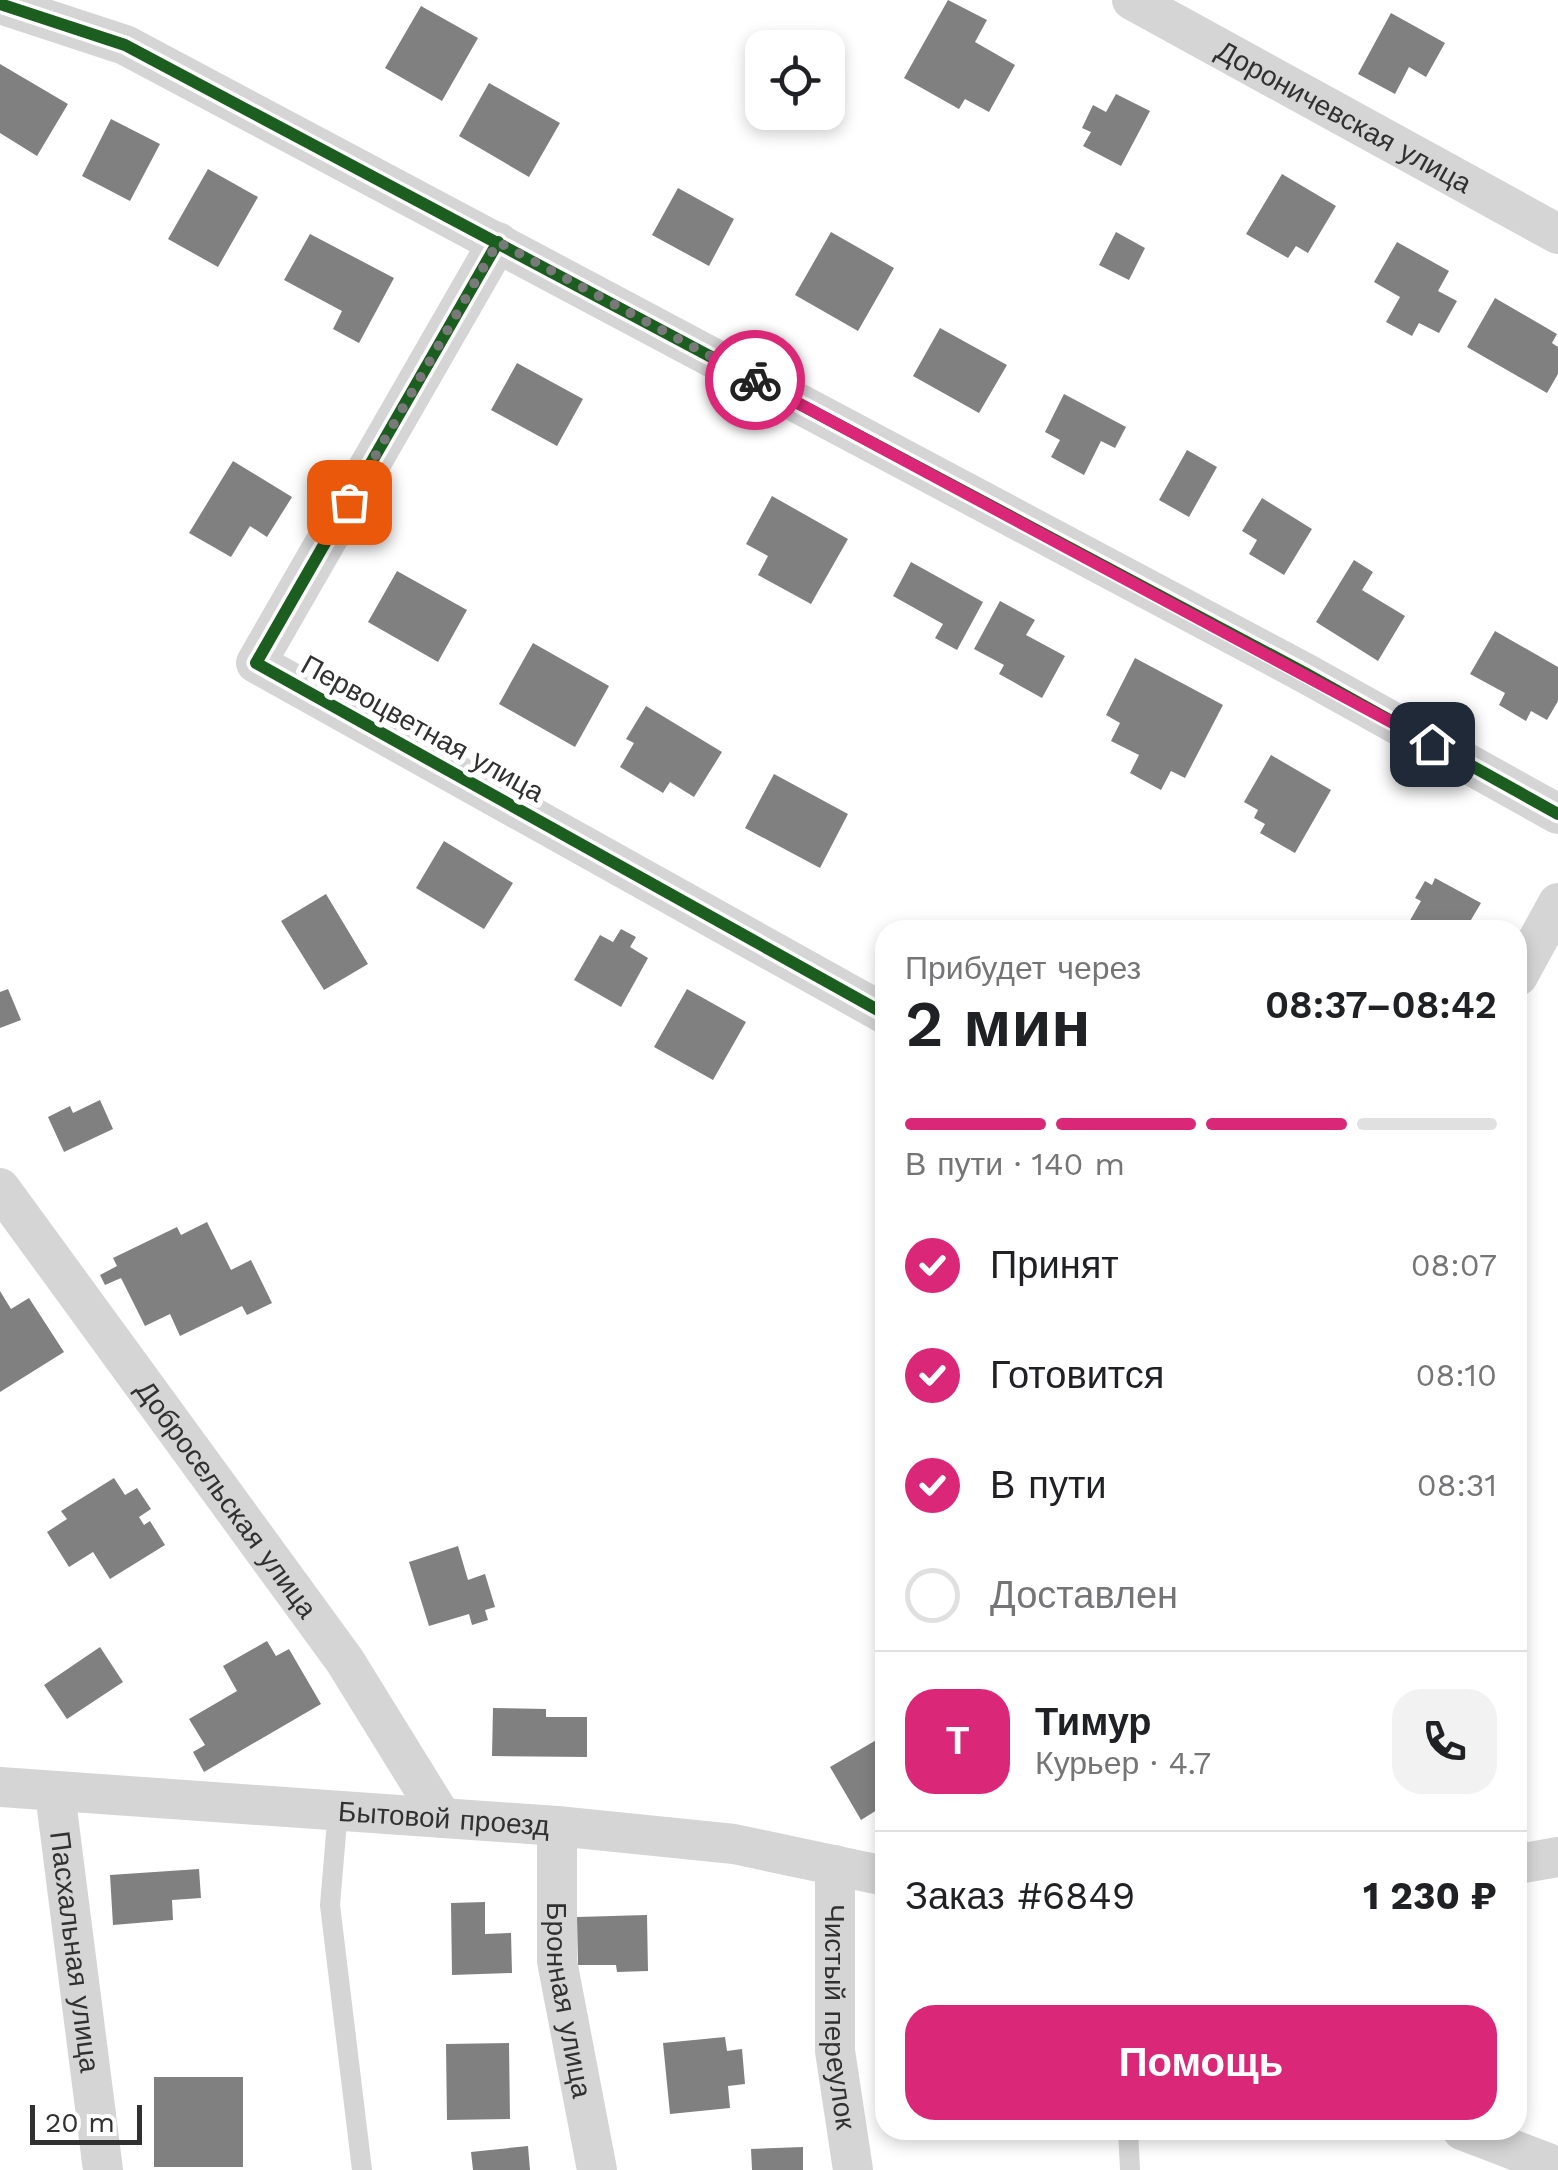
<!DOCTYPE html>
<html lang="ru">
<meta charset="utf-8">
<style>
:root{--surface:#fff;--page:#f2f2f2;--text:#202124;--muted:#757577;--line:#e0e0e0;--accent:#db2777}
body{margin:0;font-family:"Work Sans",sans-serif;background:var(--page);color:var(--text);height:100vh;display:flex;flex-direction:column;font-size:38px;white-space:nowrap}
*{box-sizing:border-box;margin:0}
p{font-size:32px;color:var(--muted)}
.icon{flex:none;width:55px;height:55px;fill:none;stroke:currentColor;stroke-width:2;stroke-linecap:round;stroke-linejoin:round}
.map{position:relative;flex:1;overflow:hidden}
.side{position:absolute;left:875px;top:920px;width:652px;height:1220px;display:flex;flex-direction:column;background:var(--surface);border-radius:30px;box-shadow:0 5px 15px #0003}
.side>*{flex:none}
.controls{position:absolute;left:745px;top:30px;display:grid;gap:20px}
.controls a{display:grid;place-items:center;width:100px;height:100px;border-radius:20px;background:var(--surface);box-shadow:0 5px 15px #0003;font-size:50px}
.scale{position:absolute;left:30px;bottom:25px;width:112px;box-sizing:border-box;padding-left:10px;border:5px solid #313131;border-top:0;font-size:28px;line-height:35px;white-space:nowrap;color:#313131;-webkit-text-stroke:8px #fff;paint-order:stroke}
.pin{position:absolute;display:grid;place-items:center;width:85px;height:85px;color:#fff;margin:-42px;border-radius:20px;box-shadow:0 5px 15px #0006}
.courier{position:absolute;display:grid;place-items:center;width:100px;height:100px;margin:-50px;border:8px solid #db2777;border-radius:50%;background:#fff;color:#222;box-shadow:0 2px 12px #0007}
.overview em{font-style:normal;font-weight:600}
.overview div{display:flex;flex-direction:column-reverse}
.overview{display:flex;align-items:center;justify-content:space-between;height:170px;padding:0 30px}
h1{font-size:65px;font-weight:600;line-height:75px}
.bar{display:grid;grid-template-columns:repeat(4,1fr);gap:15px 10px;align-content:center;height:120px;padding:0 30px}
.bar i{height:12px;border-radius:8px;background:var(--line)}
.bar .selected{background:var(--accent)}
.bar p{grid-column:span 4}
.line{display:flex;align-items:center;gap:25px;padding:0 30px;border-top:2px solid var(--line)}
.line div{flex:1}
.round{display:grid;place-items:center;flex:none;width:105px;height:105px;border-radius:30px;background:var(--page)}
ol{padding:0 30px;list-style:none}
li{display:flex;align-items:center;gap:30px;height:110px}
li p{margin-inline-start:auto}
li .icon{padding:10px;border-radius:50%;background:var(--accent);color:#fff;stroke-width:4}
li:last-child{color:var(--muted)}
li i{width:55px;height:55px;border:5px solid var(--line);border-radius:50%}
.cta{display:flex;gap:20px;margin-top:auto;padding:20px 30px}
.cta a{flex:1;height:115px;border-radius:30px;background:var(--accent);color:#fff;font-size:40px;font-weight:600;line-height:115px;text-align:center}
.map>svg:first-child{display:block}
</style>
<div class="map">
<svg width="1558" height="2170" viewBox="0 0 1558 2170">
<rect width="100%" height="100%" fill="#fff"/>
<path fill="#808080" d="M 948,0 L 987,20 L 975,42 L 1015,65 L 989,112 L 965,99 L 959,109 L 904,78 Z
M 421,6 L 478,38 L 442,101 L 385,68 Z
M 1391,13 L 1445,43 L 1426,77 L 1409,67 L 1395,94 L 1358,74 Z
M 0,64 L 68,104 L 37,156 L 0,133 Z
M 489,83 L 560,123 L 529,177 L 459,136 Z
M 1116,94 L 1150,111 L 1121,166 L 1083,146 L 1091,132 L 1082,128 L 1093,105 L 1106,112 Z
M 111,119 L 160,144 L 130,201 L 82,176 Z
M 208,169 L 258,197 L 218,267 L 168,239 Z
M 1282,174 L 1336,206 L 1308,253 L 1296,246 L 1288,258 L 1246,234 Z
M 678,188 L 734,219 L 709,266 L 652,235 Z
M 831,232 L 894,268 L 858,331 L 795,295 Z
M 1116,232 L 1145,248 L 1129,280 L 1099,265 Z
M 310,234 L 394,278 L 359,343 L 333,329 L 342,311 L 284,280 Z
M 1397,242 L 1449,271 L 1438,291 L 1457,301 L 1439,333 L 1419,323 L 1412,336 L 1386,322 L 1400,297 L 1374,282 Z
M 1495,298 L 1557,334 L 1552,343 L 1558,347 L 1558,374 L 1547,393 L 1467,347 Z
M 940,328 L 1007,365 L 979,413 L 913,376 Z
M 517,363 L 583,399 L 557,446 L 491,410 Z
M 1064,394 L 1126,427 L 1115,448 L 1101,441 L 1084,475 L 1051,457 L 1060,440 L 1045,432 Z
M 1187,450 L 1217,467 L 1189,517 L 1159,500 Z
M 233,461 L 292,497 L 267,537 L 250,526 L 231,557 L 189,533 Z
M 772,496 L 848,539 L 811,604 L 758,575 L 768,556 L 746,544 Z
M 1262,498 L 1312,529 L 1284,575 L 1249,554 L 1257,540 L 1242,531 Z
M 1354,560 L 1373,572 L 1362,590 L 1405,616 L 1378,661 L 1316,622 Z
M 911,562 L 983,602 L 957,650 L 935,638 L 943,624 L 893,596 Z
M 397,571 L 467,610 L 438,662 L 368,622 Z
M 1000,601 L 1035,620 L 1026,635 L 1065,656 L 1042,698 L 999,674 L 1004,665 L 974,649 Z
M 1495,631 L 1558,667 L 1558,701 L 1547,720 L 1531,711 L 1526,721 L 1499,705 L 1505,693 L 1470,674 Z
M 533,643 L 609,686 L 575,747 L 499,704 Z
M 1135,658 L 1223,705 L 1185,778 L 1171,771 L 1161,790 L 1130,773 L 1139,755 L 1111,741 L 1120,723 L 1106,715 Z
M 646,706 L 722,752 L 694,797 L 670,782 L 663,793 L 620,767 L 634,743 L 626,739 Z
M 1271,755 L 1331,790 L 1295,853 L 1260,833 L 1265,824 L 1254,818 L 1258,810 L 1244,802 Z
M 774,774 L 848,814 L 820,868 L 745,828 Z
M 444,841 L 513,883 L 484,929 L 416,888 Z
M 1435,878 L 1481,903 L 1465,930 L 1420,930 L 1408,924 L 1421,901 L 1415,898 L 1425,881 L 1432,885 Z
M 326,894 L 368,964 L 324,990 L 281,921 Z
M 621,929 L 636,937 L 630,947 L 648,958 L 621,1007 L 574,980 L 600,935 L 613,942 Z
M 8,989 L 21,1020 L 0,1028 L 0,992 Z
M 687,989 L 746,1022 L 713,1080 L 654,1047 Z
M 100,1100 L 113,1129 L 64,1152 L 48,1117 L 70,1106 L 73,1113 Z
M 207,1222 L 231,1270 L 251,1260 L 272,1303 L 247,1315 L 242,1306 L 180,1336 L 170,1314 L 145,1326 L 121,1278 L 105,1285 L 100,1275 L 117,1266 L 113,1258 L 177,1227 L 181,1235 Z
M 0,1291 L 11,1309 L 29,1298 L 64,1352 L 0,1392 Z
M 114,1478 L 125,1495 L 137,1488 L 151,1509 L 139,1517 L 144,1525 L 150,1521 L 165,1545 L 110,1579 L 93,1552 L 69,1567 L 47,1532 L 67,1519 L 61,1511 Z
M 458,1546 L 468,1580 L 485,1574 L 495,1607 L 485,1610 L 488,1620 L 472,1625 L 469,1614 L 429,1626 L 409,1562 Z
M 267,1641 L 276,1656 L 289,1649 L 321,1704 L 204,1772 L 193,1752 L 205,1745 L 189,1719 L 237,1691 L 223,1666 Z
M 100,1647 L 123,1682 L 67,1719 L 44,1685 Z
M 493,1708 L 546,1709 L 546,1717 L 587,1717 L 587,1757 L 492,1756 Z
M 885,1735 L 885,1805 L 861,1820 L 830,1767 Z
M 199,1869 L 201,1898 L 172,1900 L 173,1920 L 113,1925 L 110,1875 Z
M 485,1902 L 485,1934 L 511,1933 L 512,1973 L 452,1975 L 451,1903 Z
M 647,1915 L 648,1971 L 617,1972 L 616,1965 L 578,1965 L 577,1917 Z
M 885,2029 L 885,2077 L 881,2077 L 877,2030 Z
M 725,2037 L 727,2051 L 742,2049 L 745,2084 L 728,2086 L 730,2108 L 670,2114 L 663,2043 Z
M 509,2043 L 510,2119 L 447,2120 L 446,2044 Z
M 154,2077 L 243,2077 L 243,2167 L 154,2167 Z
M 528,2146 L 530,2170 L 473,2170 L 471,2152 Z
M 803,2147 L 803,2170 L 752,2170 L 751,2149 Z"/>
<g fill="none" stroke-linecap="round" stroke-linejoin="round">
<path stroke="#d5d5d5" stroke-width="20" d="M 338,1810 L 330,1905 L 362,2170
M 1128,2130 L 1130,2170"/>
<g stroke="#d5d5d5" stroke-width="40">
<path id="s1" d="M 1132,0 L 1558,234"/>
<path d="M 0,4 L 125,45 L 1305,673 L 1558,814"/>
<path d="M 498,242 L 256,663 L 885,1014"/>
<path d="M 1518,976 L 1558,903"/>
<path id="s2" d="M 0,1188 L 345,1661 L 442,1818"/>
<path id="s3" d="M 0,1787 L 557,1826 L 734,1844 L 885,1876"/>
<path id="s4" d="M 55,1793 L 103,2170"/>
<path id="s5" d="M 557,1826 L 557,1961 L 597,2170"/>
<path d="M 1518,1864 L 1558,1857"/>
<path id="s6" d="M 835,1865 L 835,2051 L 853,2170"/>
<path d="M 1462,2130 L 1558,2167"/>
</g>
<g stroke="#fff" stroke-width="19">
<path id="cycleway" d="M 0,4 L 125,45 L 1305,673 L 1558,814
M 498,242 L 256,663 L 885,1014"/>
</g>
<use href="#cycleway" stroke="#1b5e20" stroke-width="12"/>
</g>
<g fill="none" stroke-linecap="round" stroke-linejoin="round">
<path stroke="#797979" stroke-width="10" stroke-dasharray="0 18" d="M 349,502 L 498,242 L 755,380"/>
<path stroke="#db2777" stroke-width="12" d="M 755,380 L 1432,744"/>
</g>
<g text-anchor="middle" stroke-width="10" stroke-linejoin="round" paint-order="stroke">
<g font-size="28" fill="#313131" stroke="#fff">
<text dy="10" stroke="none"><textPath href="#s1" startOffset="242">Дороничевская улица</textPath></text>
<text transform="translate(423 728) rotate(29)" y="10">Первоцветная улица</text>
<text dy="10" stroke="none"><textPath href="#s2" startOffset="385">Добросельская улица</textPath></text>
<text dy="10" stroke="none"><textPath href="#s3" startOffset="445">Бытовой проезд</textPath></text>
<text dy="10" stroke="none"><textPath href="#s4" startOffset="160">Пасхальная улица</textPath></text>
<text dy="10" stroke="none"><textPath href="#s5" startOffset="175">Бронная улица</textPath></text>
<text dy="10" stroke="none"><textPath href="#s6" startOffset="152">Чистый переулок</textPath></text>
</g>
</g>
</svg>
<div class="controls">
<a><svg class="icon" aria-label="locate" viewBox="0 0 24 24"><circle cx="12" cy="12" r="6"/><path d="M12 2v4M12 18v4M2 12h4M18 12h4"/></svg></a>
</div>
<div class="scale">20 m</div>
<div class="pin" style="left:349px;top:502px;background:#ea580c"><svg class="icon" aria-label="bag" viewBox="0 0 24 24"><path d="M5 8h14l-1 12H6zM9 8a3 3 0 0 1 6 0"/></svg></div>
<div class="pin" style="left:1432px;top:744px;background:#1f2937"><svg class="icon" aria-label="home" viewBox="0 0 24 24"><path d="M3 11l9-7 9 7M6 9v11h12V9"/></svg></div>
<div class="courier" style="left:755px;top:380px"><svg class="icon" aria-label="bike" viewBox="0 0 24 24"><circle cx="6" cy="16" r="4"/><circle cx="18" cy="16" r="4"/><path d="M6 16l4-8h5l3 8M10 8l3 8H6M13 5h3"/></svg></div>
<section class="side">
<div class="overview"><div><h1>2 мин</h1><p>Прибудет через</p></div><em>08:37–08:42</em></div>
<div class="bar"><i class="selected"></i><i class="selected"></i><i class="selected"></i><i></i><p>В пути · 140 m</p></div>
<ol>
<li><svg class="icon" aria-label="check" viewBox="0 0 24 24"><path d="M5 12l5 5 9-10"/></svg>Принят<p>08:07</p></li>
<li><svg class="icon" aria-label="check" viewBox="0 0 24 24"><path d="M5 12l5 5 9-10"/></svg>Готовится<p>08:10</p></li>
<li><svg class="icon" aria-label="check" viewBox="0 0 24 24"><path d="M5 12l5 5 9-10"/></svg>В пути<p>08:31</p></li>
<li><i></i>Доставлен</li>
</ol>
<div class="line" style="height:180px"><b class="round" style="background:var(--accent);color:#fff">Т</b><div><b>Тимур</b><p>Курьер · 4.7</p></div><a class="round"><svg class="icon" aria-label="phone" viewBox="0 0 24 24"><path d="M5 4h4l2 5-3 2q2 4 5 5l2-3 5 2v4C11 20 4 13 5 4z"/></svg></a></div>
<div class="line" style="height:130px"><div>Заказ #6849</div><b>1 230 ₽</b></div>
<div class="cta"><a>Помощь</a></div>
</section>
</div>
